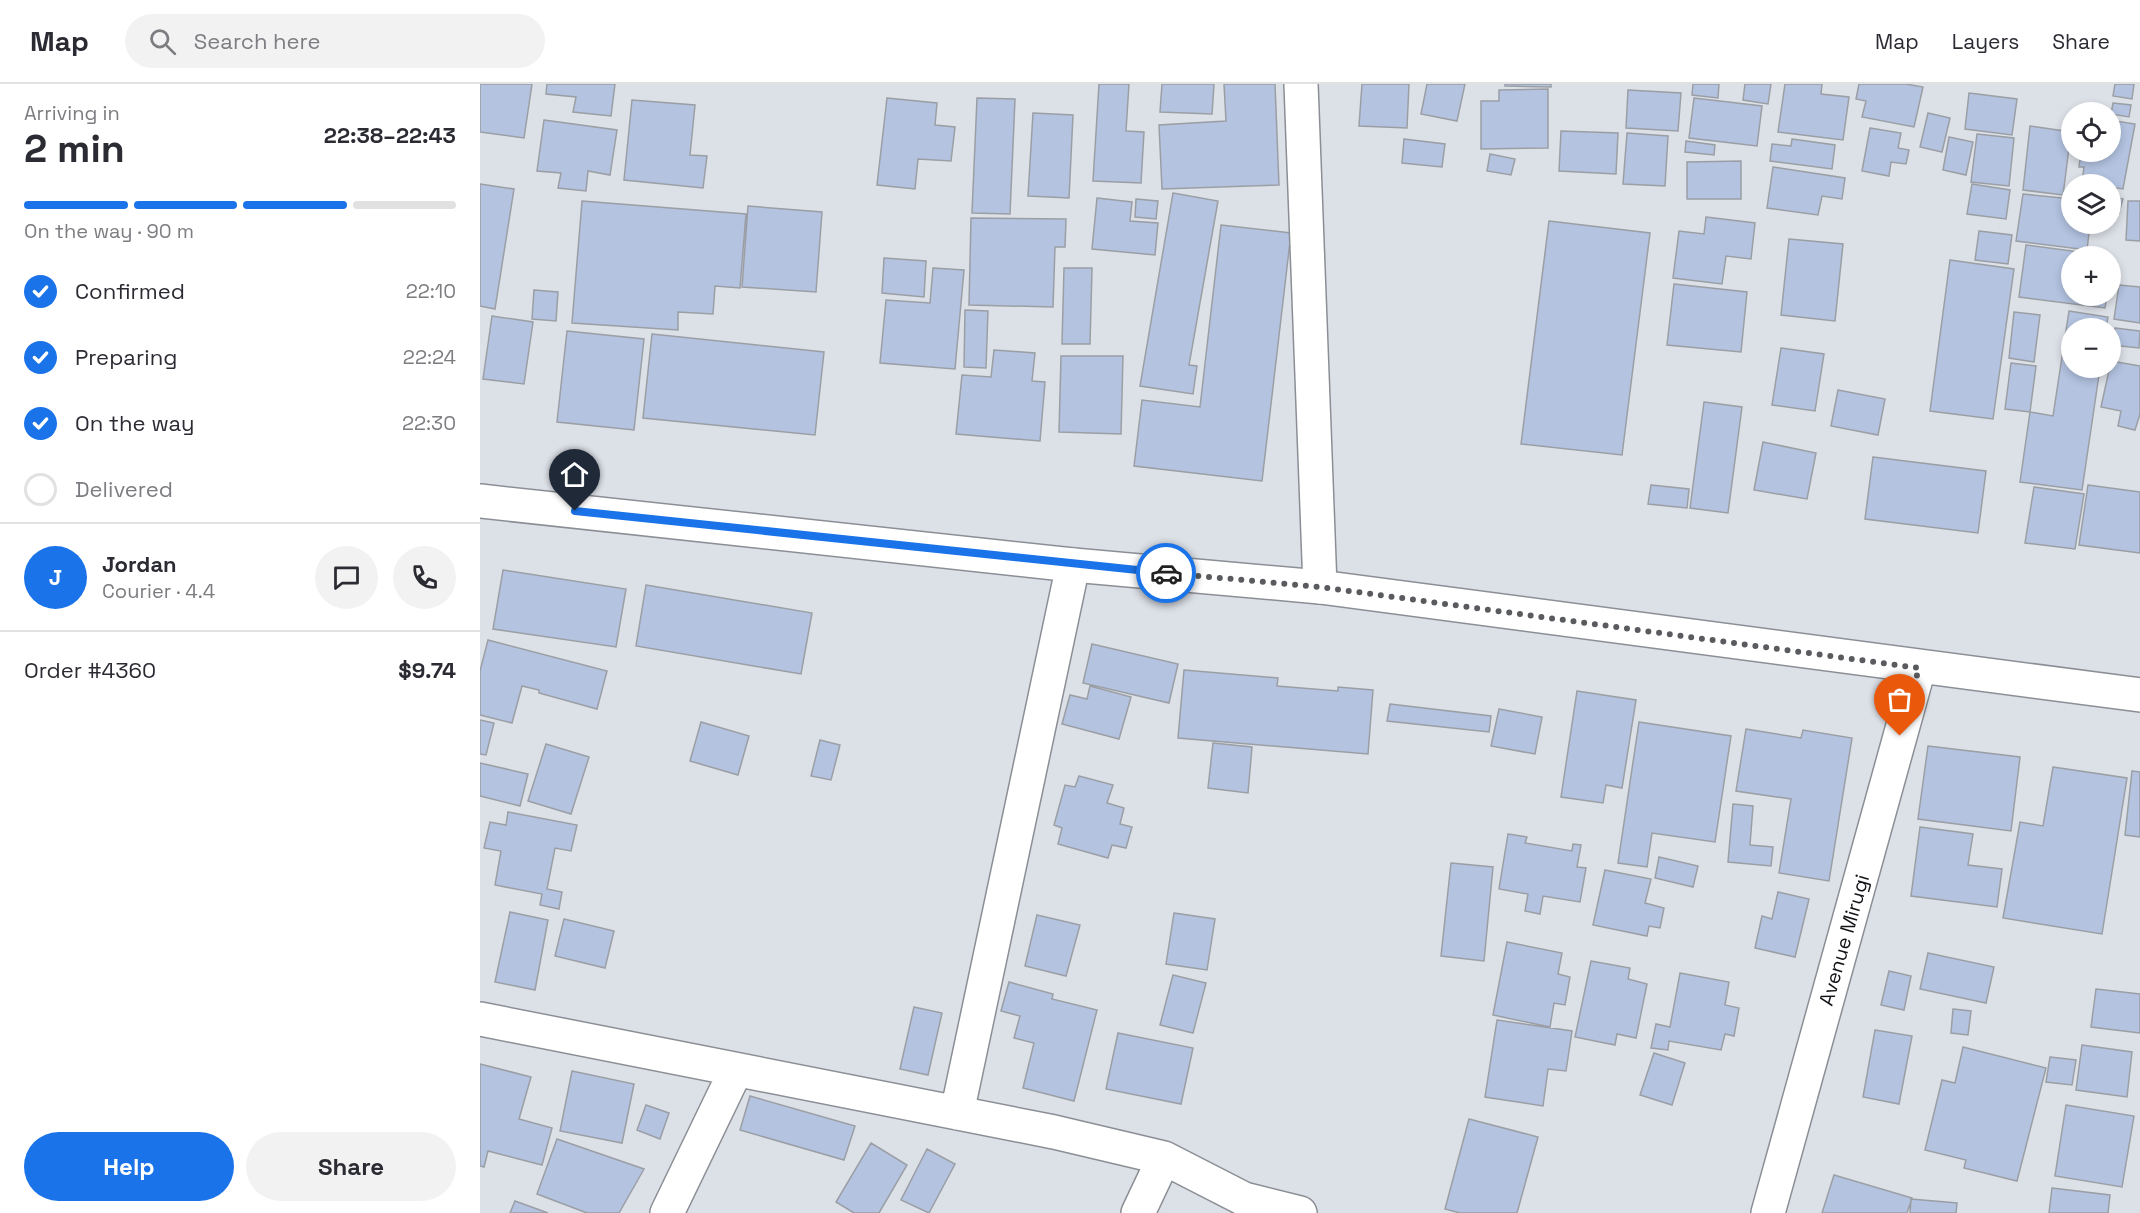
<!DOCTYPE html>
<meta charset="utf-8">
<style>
:root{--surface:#fff;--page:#f2f2f3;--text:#2b2b33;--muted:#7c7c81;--line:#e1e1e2;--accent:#1a73e8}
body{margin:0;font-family:"Space Grotesk",sans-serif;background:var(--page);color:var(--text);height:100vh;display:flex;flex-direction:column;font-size:22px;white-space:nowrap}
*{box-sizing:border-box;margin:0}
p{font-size:20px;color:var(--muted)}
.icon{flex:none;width:33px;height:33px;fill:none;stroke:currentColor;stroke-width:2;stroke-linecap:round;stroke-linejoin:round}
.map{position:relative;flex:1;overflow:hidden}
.drawer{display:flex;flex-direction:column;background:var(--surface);width:480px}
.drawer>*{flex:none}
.fabs{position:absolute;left:1581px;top:18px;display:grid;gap:12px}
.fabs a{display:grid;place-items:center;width:60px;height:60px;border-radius:50%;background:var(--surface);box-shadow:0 3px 9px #0003;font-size:30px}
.pin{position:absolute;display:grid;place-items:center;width:51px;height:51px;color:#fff;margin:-62px -26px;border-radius:50% 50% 50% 0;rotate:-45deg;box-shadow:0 0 6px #0007}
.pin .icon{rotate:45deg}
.courier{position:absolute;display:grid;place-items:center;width:60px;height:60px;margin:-30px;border:4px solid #1a73e8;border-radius:50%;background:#fff;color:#222;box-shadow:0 2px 8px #0007}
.headline em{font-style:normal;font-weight:800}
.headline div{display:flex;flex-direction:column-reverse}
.headline{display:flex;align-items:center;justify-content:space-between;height:102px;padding:0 24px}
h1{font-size:39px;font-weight:800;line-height:45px}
.bar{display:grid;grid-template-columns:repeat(4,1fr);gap:9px 6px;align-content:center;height:72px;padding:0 24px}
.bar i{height:8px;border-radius:4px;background:var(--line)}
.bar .active{background:var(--accent)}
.bar p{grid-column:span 4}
.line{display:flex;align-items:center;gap:15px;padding:0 24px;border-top:2px solid var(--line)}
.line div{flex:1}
.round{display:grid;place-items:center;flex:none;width:63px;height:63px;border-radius:32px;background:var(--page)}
ol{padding:0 24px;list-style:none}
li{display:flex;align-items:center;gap:18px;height:66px}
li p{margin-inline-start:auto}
li .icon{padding:6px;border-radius:50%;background:var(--accent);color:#fff;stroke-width:4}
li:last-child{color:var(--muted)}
li i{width:33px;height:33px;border:3px solid var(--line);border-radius:50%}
.primary-button{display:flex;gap:12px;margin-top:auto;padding:12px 24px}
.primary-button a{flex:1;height:69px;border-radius:36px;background:var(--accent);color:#fff;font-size:24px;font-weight:800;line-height:69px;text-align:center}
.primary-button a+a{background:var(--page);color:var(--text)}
header{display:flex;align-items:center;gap:36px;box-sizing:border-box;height:84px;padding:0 30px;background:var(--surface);border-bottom:2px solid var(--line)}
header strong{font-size:28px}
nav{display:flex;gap:33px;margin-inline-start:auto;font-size:21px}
.search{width:420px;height:54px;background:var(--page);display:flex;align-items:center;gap:15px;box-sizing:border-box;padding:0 21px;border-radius:33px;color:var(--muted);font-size:22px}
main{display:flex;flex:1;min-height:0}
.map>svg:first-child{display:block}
</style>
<header>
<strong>Map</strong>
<div class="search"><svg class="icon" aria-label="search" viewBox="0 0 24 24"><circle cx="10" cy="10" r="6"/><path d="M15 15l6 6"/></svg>Search here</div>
<nav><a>Map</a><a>Layers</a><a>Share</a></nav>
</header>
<main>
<section class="drawer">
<div class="headline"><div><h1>2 min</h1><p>Arriving in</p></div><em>22:38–22:43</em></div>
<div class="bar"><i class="active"></i><i class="active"></i><i class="active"></i><i></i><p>On the way · 90 m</p></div>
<ol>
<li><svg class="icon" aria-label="check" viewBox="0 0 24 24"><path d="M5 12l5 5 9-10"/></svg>Confirmed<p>22:10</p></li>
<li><svg class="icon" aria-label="check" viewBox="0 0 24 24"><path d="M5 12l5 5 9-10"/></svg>Preparing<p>22:24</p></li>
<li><svg class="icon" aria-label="check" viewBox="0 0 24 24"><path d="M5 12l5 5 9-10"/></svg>On the way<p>22:30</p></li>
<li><i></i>Delivered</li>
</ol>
<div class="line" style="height:108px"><b class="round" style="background:var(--accent);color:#fff">J</b><div><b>Jordan</b><p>Courier · 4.4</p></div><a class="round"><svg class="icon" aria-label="chat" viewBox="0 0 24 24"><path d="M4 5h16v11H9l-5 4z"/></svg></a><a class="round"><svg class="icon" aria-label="phone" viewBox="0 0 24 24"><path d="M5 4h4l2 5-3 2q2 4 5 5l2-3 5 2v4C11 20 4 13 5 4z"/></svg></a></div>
<div class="line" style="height:78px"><div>Order #4360</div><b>$9.74</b></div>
<div class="primary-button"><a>Help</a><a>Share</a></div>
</section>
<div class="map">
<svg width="1660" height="1129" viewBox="0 0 1660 1129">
<rect width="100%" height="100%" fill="#dce0e7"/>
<path fill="#b3c3e0" stroke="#9b9fa5" stroke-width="1.5" d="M 0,0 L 52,0 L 44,54 L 0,48 Z
M 67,0 L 135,0 L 131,32 L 93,28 L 96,13 L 66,10 Z
M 619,0 L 649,0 L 646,47 L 664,48 L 661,99 L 613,97 Z
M 682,0 L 734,0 L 732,30 L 680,28 Z
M 744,0 L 795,0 L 799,101 L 682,105 L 679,41 L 746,37 Z
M 882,0 L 929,0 L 927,44 L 879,42 Z
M 947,0 L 985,0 L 977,37 L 941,30 Z
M 1025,0 L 1071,0 L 1071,3 L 1025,2 Z
M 1213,0 L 1239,0 L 1238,14 L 1212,11 Z
M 1265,0 L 1291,0 L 1288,20 L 1263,16 Z
M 1305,0 L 1342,0 L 1341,10 L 1369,13 L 1363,56 L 1298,48 Z
M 1379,0 L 1426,0 L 1443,3 L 1434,43 L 1382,33 L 1386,17 L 1376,15 Z
M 1635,0 L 1654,0 L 1652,15 L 1633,12 Z
M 1068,5 L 1068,64 L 1001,65 L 1001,17 L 1019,17 L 1019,6 Z
M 1148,6 L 1201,9 L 1198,47 L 1146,44 Z
M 1489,9 L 1537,15 L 1532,51 L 1485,45 Z
M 407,14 L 457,19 L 455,41 L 475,43 L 471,77 L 438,75 L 435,105 L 397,101 Z
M 497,14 L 535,15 L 530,130 L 492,129 Z
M 1214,14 L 1282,22 L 1277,62 L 1209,54 Z
M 152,16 L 215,21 L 210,71 L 227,72 L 223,104 L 144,96 Z
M 1633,19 L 1651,21 L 1649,33 L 1631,30 Z
M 553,29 L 593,31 L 589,114 L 548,112 Z
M 1448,29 L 1470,34 L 1462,68 L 1440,63 Z
M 64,36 L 137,46 L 130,91 L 108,87 L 106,107 L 78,104 L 81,89 L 57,87 Z
M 1630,36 L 1655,40 L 1643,105 L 1630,103 L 1630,100 L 1602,99 L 1604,83 L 1599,83 L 1601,68 L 1630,68 Z
M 1550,42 L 1591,48 L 1583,111 L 1543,106 Z
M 1390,44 L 1421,49 L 1418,64 L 1429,66 L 1426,80 L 1411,78 L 1409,92 L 1382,87 Z
M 1081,47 L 1138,49 L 1136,90 L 1079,87 Z
M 1147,49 L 1188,52 L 1185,102 L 1143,100 Z
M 1497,50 L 1534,54 L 1529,102 L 1491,98 Z
M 1469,53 L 1493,58 L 1486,91 L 1463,86 Z
M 924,55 L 965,60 L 962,83 L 922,79 Z
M 1312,55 L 1355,61 L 1352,85 L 1290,77 L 1292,60 L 1311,62 Z
M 1206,57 L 1235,61 L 1234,71 L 1205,68 Z
M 1010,70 L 1035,75 L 1031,91 L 1007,87 Z
M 1261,77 L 1261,115 L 1207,115 L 1207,78 Z
M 1293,83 L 1365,94 L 1362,115 L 1342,112 L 1338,131 L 1287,124 Z
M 0,100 L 34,105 L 15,225 L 0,222 Z
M 1492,100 L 1530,106 L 1526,135 L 1487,130 Z
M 693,109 L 738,117 L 709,281 L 717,282 L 713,310 L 660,302 Z
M 1543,110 L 1592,115 L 1592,140 L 1610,140 L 1607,166 L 1536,157 Z
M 1630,112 L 1643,115 L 1639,129 L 1630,127 Z
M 617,114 L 652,118 L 650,137 L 678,139 L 675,171 L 612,165 Z
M 656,115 L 678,117 L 676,135 L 655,133 Z
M 102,117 L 266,130 L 260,204 L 235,202 L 233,230 L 198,228 L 198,246 L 92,239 Z
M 1648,117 L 1660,117 L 1660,157 L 1646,156 Z
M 268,122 L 342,128 L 336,208 L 262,203 Z
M 1226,133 L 1275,139 L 1271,175 L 1246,172 L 1242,200 L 1193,194 L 1199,147 L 1224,150 Z
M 491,134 L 586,135 L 585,163 L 575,163 L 573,223 L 489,221 Z
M 1069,137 L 1170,149 L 1142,371 L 1041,360 Z
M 741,141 L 811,149 L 782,397 L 654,382 L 662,316 L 720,323 Z
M 1499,147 L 1532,151 L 1528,180 L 1495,176 Z
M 1309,155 L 1363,160 L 1355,237 L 1301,231 Z
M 1546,161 L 1630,172 L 1592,172 L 1592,212 L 1627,212 L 1625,224 L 1539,213 Z
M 404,174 L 446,177 L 444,213 L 402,209 Z
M 1470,176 L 1534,185 L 1513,335 L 1450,327 Z
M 453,184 L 484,186 L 475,285 L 400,279 L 406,216 L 450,219 Z
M 584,184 L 612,184 L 610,260 L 582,260 Z
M 1194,200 L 1267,208 L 1261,268 L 1187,261 Z
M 1639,201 L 1660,203 L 1660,239 L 1634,235 Z
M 54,206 L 78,208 L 76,237 L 52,235 Z
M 485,226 L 508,227 L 506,284 L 484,283 Z
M 1589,227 L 1628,233 L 1626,244 L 1592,244 L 1592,284 L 1620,284 L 1602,406 L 1540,398 L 1550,328 L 1573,332 Z
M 1534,228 L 1560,231 L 1554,278 L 1529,274 Z
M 12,232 L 53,238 L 44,300 L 3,295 Z
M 1635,244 L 1660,247 L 1659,264 L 1632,261 Z
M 87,247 L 164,255 L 154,346 L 77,338 Z
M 172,250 L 344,268 L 335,351 L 163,334 Z
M 1301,264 L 1344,270 L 1335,327 L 1292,321 Z
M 514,266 L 555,269 L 552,297 L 565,298 L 560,357 L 476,350 L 482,291 L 511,293 Z
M 581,272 L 643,272 L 641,350 L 579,348 Z
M 1631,277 L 1660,282 L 1660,330 L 1655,346 L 1638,342 L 1641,327 L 1621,323 Z
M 1531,279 L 1556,282 L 1550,328 L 1525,325 Z
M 1358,306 L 1405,315 L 1398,351 L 1351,342 Z
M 1224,318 L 1262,323 L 1248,429 L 1210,424 Z
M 1283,358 L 1336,369 L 1327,415 L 1274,406 Z
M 1393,373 L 1506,387 L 1498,449 L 1385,435 Z
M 1171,401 L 1209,405 L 1207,424 L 1168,420 Z
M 1608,401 L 1660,408 L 1660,469 L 1599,461 Z
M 1554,403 L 1604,410 L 1595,465 L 1545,459 Z
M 23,486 L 146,505 L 136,563 L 13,545 Z
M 166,501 L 332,529 L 321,590 L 156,562 Z
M 8,556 L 127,587 L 117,625 L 59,609 L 59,606 L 42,602 L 32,639 L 0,631 L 0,587 Z
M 612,560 L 698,580 L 689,619 L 603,599 Z
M 704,586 L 798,594 L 797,602 L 858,607 L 858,603 L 893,606 L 888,670 L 698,654 Z
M 610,602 L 651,613 L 639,655 L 582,640 L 590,611 L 607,615 Z
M 1097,607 L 1156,616 L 1142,704 L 1126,701 L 1123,719 L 1081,713 Z
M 910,620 L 1011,632 L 1009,648 L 907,637 Z
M 1019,625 L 1062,633 L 1055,670 L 1011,662 Z
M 0,636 L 14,639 L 6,671 L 0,670 Z
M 221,638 L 269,652 L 258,691 L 210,677 Z
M 1159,638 L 1251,652 L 1235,758 L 1172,749 L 1167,783 L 1138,779 Z
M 1266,645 L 1321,654 L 1323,646 L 1372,654 L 1349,797 L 1299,789 L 1311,715 L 1256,707 Z
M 340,656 L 360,661 L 351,696 L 331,692 Z
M 733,659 L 772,663 L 768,709 L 728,704 Z
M 66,660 L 109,673 L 91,730 L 48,717 Z
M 1448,662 L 1540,673 L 1531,747 L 1438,735 Z
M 0,679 L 48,690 L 40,722 L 0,712 Z
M 1573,683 L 1647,694 L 1622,850 L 1523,834 L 1540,738 L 1563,742 Z
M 1652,687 L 1660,688 L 1660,753 L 1645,751 Z
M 599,692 L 633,701 L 627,719 L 644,724 L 640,740 L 652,743 L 646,764 L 632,761 L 628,774 L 578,760 L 582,744 L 574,741 L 585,701 L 595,703 Z
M 1253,720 L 1273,722 L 1270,761 L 1293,763 L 1291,782 L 1248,778 Z
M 28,728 L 97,741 L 91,767 L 75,764 L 67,805 L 82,808 L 79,825 L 60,821 L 62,810 L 15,801 L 21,767 L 4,764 L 10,738 L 26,741 Z
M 1440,743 L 1493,750 L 1488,781 L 1522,785 L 1517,823 L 1431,812 Z
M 1028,750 L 1047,753 L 1045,759 L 1092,767 L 1093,760 L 1101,761 L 1097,783 L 1106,784 L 1100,818 L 1063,812 L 1060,830 L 1045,827 L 1048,810 L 1019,805 Z
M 1179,773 L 1218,782 L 1213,803 L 1175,794 Z
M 971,779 L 1013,783 L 1004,877 L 961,872 Z
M 1125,786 L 1171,795 L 1165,819 L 1184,824 L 1180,844 L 1169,842 L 1167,852 L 1113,841 Z
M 1298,808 L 1329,815 L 1315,873 L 1275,864 L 1282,832 L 1292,835 Z
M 30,828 L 68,836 L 55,906 L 15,898 Z
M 694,829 L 735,835 L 727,886 L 686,880 Z
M 557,831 L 600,841 L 586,892 L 545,882 Z
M 84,835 L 134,847 L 125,884 L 75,872 Z
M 1027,858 L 1082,869 L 1078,890 L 1090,893 L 1085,921 L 1074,919 L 1070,943 L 1013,931 Z
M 1448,869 L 1514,883 L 1506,919 L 1440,905 Z
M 1111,877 L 1150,884 L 1148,895 L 1167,900 L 1156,954 L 1137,950 L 1135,961 L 1095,953 Z
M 1409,887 L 1431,892 L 1424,926 L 1401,921 Z
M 1200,889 L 1249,898 L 1245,921 L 1259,924 L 1254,952 L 1245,950 L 1241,966 L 1189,957 L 1188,966 L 1171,964 L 1176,940 L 1190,943 Z
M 693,891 L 726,899 L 713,949 L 680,941 Z
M 529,898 L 573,910 L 572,915 L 617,926 L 594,1017 L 543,1004 L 554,959 L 534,954 L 540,932 L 521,927 Z
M 1616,905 L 1660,910 L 1660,949 L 1611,943 Z
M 434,923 L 462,929 L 448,991 L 420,985 Z
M 1473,925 L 1491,927 L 1488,951 L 1471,949 Z
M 1017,936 L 1092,947 L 1086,987 L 1068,985 L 1063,1022 L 1005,1013 Z
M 1395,946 L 1432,952 L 1419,1020 L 1383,1013 Z
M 638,949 L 713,964 L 701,1020 L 626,1005 Z
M 1602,961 L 1652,968 L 1647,1013 L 1596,1006 Z
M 1483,963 L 1566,984 L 1537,1097 L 1484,1084 L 1486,1076 L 1445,1066 L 1462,996 L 1475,999 Z
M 1174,969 L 1205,979 L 1192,1021 L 1160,1011 Z
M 1570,973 L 1596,976 L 1592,1001 L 1566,998 Z
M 0,980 L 51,993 L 39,1035 L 72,1044 L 62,1081 L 8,1067 L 4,1083 L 0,1082 Z
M 92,987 L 154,1000 L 142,1059 L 80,1047 Z
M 270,1012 L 375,1042 L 364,1076 L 260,1046 Z
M 166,1021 L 189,1029 L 180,1055 L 157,1046 Z
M 1586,1021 L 1654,1032 L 1642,1103 L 1575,1092 Z
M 989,1035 L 1058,1053 L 1037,1129 L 980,1129 L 965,1125 Z
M 77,1055 L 164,1085 L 139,1129 L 107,1129 L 57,1110 Z
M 391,1059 L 427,1081 L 399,1129 L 374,1129 L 356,1118 Z
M 447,1065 L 475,1080 L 449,1129 L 421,1116 Z
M 1354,1091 L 1432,1114 L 1427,1129 L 1342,1129 Z
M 1572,1104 L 1630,1111 L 1628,1129 L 1569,1129 Z
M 1431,1115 L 1477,1119 L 1476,1129 L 1430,1129 Z
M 35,1117 L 68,1129 L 30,1129 Z"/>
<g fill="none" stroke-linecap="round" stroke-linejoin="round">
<g stroke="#8b8f95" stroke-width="36">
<path id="street" d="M 821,0 L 840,503
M 0,935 L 574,1048 L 684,1074 L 764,1115 L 820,1129
M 477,1029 L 593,481
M 187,1129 L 256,986
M 658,1129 L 684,1074
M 1288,1129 L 1439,584"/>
</g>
<g stroke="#8b8f95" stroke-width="36">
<path id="highway" d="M 0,417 L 593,481 L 840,503 L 1660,611"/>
</g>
<use href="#street" stroke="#fff" stroke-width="33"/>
<use href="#highway" stroke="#fff" stroke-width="33"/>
</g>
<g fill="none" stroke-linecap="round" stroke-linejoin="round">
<path stroke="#595b5f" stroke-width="6" stroke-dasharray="0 10.8" d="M 686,489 L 840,503 L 1439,584 L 1420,652"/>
<path stroke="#1a73e8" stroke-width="8" d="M 95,427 L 686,489"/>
</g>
<g text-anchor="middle" stroke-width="5" stroke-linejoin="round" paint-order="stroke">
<g font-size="20" fill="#121316" stroke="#fff">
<text transform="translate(1364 856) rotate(-74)" y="7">Avenue Mirugi</text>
</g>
</g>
</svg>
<div class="fabs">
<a><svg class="icon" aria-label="locate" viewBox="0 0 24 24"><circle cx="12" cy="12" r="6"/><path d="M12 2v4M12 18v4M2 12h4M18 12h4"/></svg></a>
<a><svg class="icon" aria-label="layers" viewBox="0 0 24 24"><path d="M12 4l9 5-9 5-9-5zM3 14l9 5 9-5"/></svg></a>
<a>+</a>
<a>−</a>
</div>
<div class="pin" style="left:1420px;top:652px;background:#ea580c"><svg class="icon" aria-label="bag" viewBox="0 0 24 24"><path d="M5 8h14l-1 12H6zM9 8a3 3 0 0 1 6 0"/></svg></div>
<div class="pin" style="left:95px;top:427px;background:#1f2937"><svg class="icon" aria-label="home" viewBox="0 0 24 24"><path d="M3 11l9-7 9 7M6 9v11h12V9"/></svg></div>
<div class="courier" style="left:686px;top:489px"><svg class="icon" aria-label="car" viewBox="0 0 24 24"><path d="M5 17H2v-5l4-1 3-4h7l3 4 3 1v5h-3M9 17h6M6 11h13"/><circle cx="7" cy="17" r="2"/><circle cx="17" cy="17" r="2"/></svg></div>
</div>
</main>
